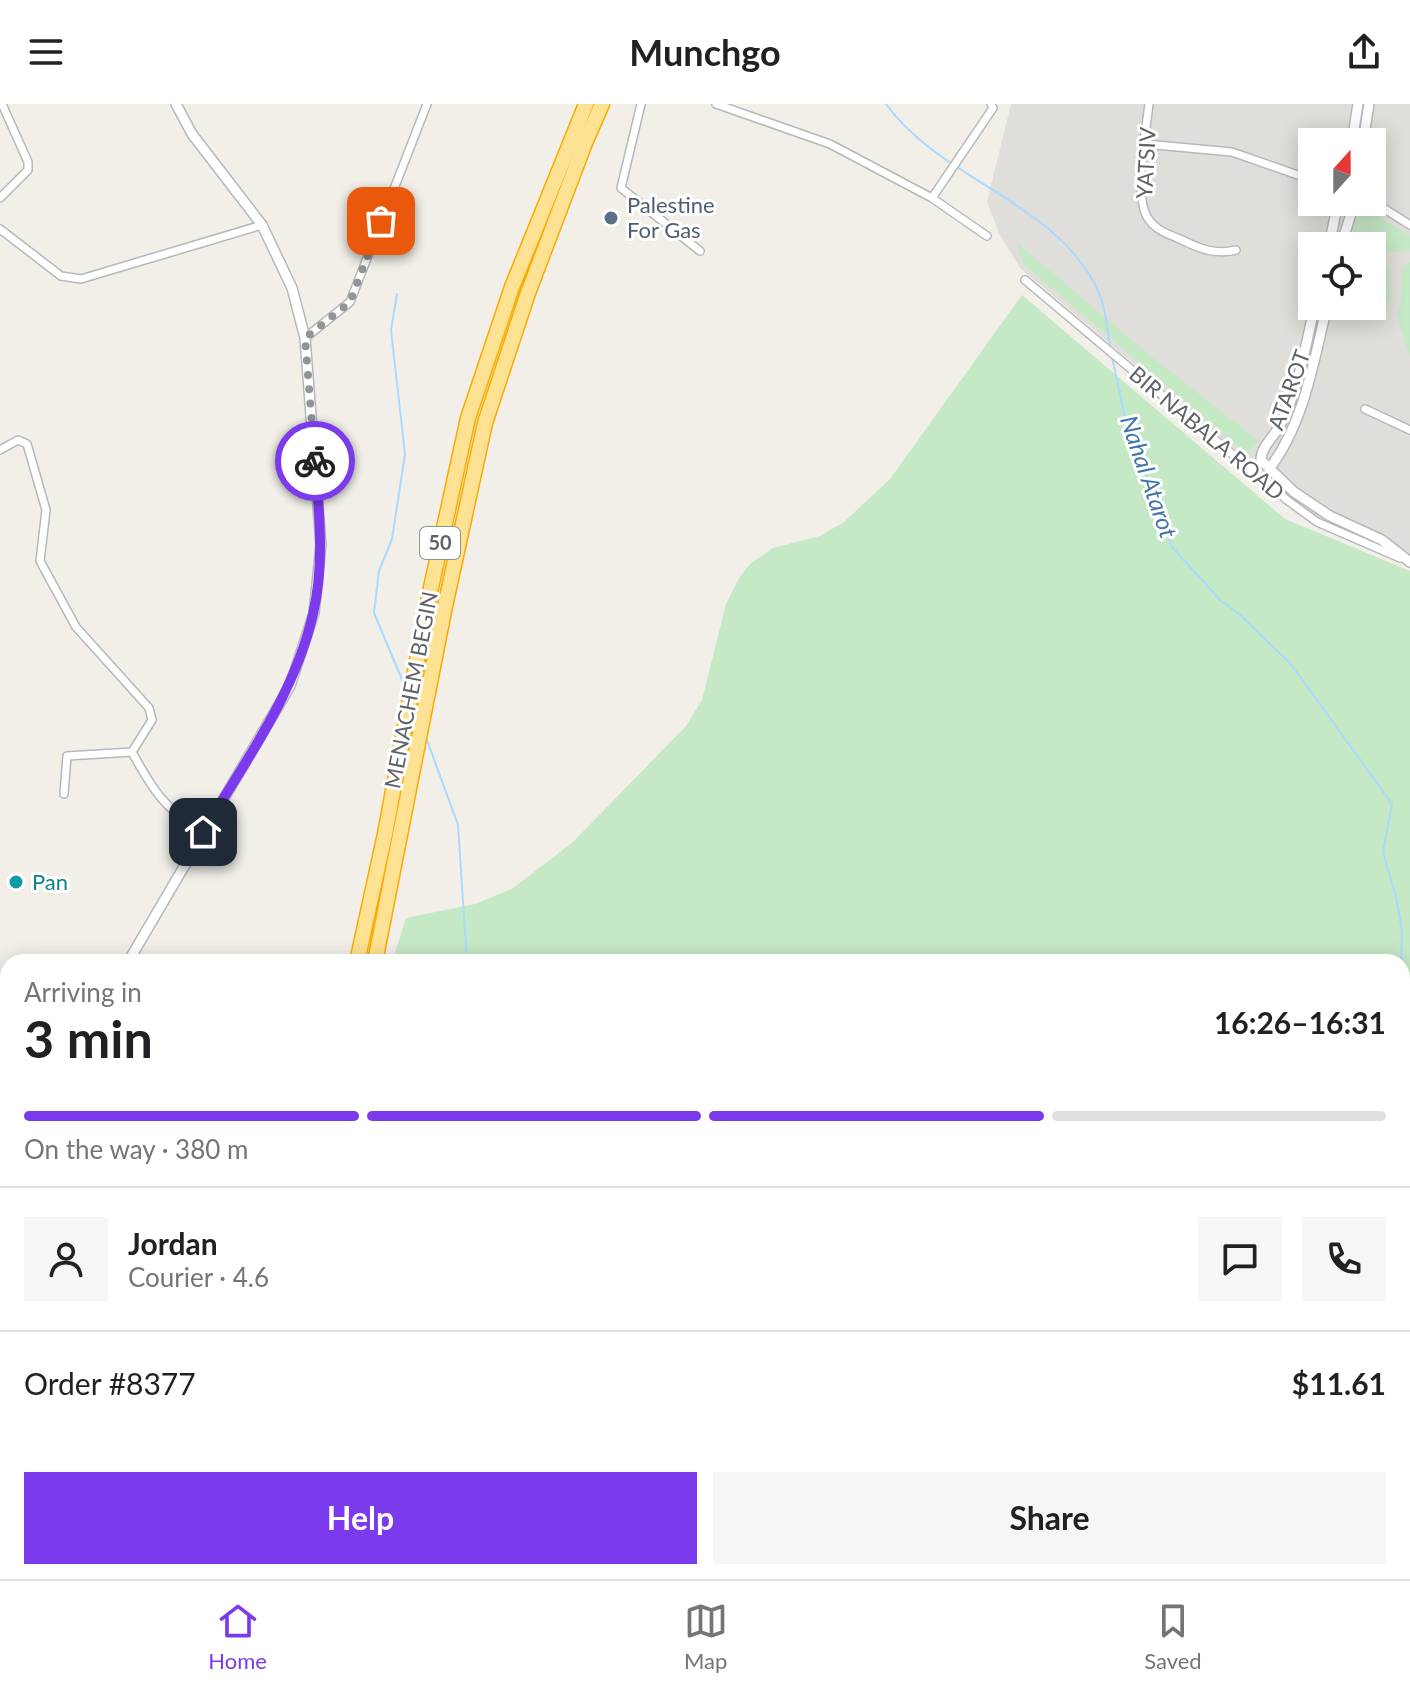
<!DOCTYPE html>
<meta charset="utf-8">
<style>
:root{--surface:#fff;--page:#f6f6f6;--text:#202124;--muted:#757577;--line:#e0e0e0;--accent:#7c3aed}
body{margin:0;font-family:Lato,sans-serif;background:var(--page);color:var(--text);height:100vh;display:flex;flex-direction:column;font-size:30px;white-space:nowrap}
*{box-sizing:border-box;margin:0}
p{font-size:26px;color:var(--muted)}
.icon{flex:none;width:44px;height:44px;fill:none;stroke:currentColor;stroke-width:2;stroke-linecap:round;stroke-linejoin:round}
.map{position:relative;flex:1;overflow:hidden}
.panel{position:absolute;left:0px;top:850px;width:1410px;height:626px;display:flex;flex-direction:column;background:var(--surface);border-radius:24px 24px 0 0;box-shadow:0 4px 20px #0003}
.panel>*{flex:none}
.needle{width:52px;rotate:21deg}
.tools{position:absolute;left:1298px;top:24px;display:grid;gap:16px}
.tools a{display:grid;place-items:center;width:88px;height:88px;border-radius:0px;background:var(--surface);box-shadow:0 4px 20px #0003;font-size:40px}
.pin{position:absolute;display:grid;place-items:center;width:68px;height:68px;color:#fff;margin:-34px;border-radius:16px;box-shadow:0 4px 12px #0006}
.courier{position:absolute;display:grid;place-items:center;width:80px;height:80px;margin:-40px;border:6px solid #7c3aed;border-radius:50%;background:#fff;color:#222;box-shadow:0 2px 10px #0007}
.headline em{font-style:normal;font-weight:700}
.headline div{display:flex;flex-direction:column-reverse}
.headline{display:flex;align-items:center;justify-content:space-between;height:136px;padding:0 24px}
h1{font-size:52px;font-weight:700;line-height:60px}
.bar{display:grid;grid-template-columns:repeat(4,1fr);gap:12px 8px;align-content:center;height:96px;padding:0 24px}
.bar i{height:10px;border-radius:6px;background:var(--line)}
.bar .current{background:var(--accent)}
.bar p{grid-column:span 4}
.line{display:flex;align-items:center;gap:20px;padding:0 24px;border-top:2px solid var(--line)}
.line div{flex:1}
.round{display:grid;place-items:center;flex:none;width:84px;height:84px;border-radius:0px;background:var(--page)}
.primary-button{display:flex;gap:16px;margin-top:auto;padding:16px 24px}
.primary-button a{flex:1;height:92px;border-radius:0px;background:var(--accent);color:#fff;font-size:32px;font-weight:700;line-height:92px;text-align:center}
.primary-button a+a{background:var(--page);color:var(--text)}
header{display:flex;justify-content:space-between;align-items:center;height:104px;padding:0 24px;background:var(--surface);font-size:36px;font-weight:700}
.tab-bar{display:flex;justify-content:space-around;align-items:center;height:112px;border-top:2px solid var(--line);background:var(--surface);font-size:22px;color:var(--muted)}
.tab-bar a{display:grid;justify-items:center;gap:4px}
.tab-bar .current{color:var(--accent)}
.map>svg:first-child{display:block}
</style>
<header><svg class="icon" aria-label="menu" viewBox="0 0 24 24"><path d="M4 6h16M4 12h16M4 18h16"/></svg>Munchgo<svg class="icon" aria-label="share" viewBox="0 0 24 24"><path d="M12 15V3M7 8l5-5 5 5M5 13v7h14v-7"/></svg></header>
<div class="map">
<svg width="1410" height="1475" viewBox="0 0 1410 1475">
<rect width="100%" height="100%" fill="#f1efe8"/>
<path fill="#e0deda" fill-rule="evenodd" d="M 1011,0 L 1410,0 L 1410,451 L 1314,412 L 1020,164 L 999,129 L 987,98 ZM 1312,38 L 1372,38 L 1372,98 L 1312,98 ZM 1312,142 L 1372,142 L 1372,202 L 1312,202 Z"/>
<path fill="#e1ded6" d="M 1113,1468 L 1209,1468 L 1214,1475 L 1110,1475 L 1115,1473 Z"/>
<path fill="#c5e8c5" d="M 1365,109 L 1380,113 L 1410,132 L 1410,147 L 1377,149 L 1372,152 L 1372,142 L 1348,142 L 1357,114 Z
M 1016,138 L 1152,253 L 1259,337 L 1247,350 L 1023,160 Z
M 1410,158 L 1410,253 L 1397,212 L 1401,199 L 1402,163 Z
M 1378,159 L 1384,159 L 1389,164 L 1390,196 L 1376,202 L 1372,180 Z
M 1022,191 L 1285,415 L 1410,467 L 1410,1168 L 1402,1176 L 1402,858 L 392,858 L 406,814 L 475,800 L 512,785 L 573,738 L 686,622 L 702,596 L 726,500 L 739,474 L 750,460 L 773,444 L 820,432 L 844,418 L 890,375 Z
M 1410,1303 L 1410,1326 L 1402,1333 L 1410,1340 L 1410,1361 L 1403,1368 L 1402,1368 L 1402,1310 Z
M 403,1468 L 813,1468 L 818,1475 L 398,1475 Z"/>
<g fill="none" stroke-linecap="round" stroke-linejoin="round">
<path stroke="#aadaff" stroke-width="2" d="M 886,0 C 941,77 1059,98 1099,189 C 1106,205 1107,225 1110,242
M 397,190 L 391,226 L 405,350 L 392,435 L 379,467 L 374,509 L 406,585
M 1112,253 L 1129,333 L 1155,391 L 1172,443 L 1221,497 L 1238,509 L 1291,560 L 1392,700 L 1383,748 L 1396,793 L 1402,826 L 1401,858
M 427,636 L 458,721 L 467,858
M 1402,1034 L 1402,1067
M 1402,1142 L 1410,1143
M 409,1475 L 420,1468"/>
<g stroke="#b5b8bc" stroke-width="10">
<path id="minor" d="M 641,0 L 621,84 L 700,147
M 716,0 L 830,40 L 932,94 L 987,132
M 1149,0 C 1146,27 1132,97 1150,117 C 1157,127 1171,131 1182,136 C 1200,145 1216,151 1236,146
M 1145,40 L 1232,48 L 1312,76
M 0,94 L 28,66 L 28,58 L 2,0
M 932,94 L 993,4 L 991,0
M 1372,97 L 1410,121
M 0,125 L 61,172 L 81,175 L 262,121
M 1025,176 L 1287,396 L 1317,418 L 1400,454
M 305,234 L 350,198 L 427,0
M 1365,305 L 1410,326
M 0,346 L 18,336 L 27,340 L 46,406 L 40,457 L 76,523 L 149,604 L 152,616 L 132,648 C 152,685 166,707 203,728
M 64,690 L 67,652 L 132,648
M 0,936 L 8,938
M 1055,1468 L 1057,1475
M 1252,1468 L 1256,1475
M 877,1475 L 885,1468
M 1020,1475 L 1039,1468
M 1315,1475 L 1317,1468"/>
</g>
<g stroke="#b5b8bc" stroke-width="12">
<path id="tertiary" d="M 1352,38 L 1358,0
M 1363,38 L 1369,0
M 1329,142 L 1338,98
M 1341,142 L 1354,100
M 1315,202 C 1305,242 1299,287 1279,323 C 1273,334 1261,343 1261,356 L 1294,388 L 1330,412 L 1382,436 L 1410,458
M 1269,365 C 1304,320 1314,256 1327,202
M 128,858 L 290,582 L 314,509 L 321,441 L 305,234 L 292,184 L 262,121 L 192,30 L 176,0
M 0,1294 L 8,1275
M 818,1468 L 822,1475"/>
</g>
<g stroke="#f9ab00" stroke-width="17">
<path id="motorway" d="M 357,858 L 385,730 L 427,502 L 468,314 L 512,183 L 586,0
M 375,858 L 444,507 L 485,319 L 528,189 L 585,39 L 602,0
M 125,1475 L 128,1468
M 146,1475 L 149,1468"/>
</g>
<use href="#minor" stroke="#fff" stroke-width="7"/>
<use href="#tertiary" stroke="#fff" stroke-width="9"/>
<use href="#motorway" stroke="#fde293" stroke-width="14"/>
</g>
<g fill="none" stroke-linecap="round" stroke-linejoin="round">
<path stroke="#929495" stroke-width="8" stroke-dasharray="0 14.4" d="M 315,357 L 305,234 L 350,198 L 381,117"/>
<path stroke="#7c3aed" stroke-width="10" d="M 203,728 C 244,659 295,590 313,510 C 325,460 319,407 315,357"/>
</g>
<circle fill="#5c6f8a" stroke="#fff" stroke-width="3" cx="611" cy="114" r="8"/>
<circle fill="#0f9aa8" stroke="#fff" stroke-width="3" cx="16" cy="778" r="8"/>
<g text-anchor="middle" stroke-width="6" stroke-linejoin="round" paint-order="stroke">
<rect fill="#fff" stroke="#8f9295" stroke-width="2" x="420" y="423" width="40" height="32" rx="6"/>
<g font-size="20" font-weight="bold" fill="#5f6368">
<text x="440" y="446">50</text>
</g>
<g font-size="22" fill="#5f6368" stroke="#fff">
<text transform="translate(1146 59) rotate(-87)" y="8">YATSIV</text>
<text transform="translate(1289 286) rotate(-70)" y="8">ATAROT</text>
<text transform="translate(1207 329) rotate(40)" y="8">BIR NABALA ROAD</text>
<text transform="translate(411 586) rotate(-79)" y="8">MENACHEM BEGIN</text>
</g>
<g font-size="22" fill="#4e5e75" stroke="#fff" text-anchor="start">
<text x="627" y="109">Palestine<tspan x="627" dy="25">For Gas</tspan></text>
</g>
<g font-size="22" fill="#0d838f" stroke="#fff" text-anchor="start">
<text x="32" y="786">Pan</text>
</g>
<g font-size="24" font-style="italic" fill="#4174aa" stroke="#fff">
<text transform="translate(1148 373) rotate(71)" y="8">Nahal Atarot</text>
</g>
</g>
</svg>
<div class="tools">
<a><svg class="needle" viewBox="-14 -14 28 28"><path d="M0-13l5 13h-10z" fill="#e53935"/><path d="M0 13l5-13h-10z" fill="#757577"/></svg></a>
<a><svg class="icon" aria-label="locate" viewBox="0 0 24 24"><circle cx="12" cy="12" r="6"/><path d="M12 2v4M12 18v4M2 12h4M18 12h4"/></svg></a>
</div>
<div class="pin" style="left:381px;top:117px;background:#ea580c"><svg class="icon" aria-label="bag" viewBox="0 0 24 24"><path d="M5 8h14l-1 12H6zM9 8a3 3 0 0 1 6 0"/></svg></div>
<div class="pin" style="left:203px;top:728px;background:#1f2937"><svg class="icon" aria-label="home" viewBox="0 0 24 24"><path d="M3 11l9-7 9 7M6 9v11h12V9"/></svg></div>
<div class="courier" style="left:315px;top:357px"><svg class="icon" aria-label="bike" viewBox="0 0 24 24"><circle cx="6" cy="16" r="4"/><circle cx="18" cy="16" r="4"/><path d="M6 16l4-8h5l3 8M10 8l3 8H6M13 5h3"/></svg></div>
<section class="panel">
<div class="headline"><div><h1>3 min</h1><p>Arriving in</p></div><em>16:26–16:31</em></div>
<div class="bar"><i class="current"></i><i class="current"></i><i class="current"></i><i></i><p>On the way · 380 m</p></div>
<div class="line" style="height:144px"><a class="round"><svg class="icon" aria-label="person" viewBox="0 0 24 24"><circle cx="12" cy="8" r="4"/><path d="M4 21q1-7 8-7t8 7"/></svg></a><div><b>Jordan</b><p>Courier · 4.6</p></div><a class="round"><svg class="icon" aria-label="chat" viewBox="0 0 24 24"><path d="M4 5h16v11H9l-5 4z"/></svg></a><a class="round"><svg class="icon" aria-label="phone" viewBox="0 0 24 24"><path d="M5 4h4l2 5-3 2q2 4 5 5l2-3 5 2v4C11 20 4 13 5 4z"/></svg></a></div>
<div class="line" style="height:104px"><div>Order #8377</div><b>$11.61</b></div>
<div class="primary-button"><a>Help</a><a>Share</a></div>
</section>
</div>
<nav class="tab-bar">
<a class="current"><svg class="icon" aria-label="home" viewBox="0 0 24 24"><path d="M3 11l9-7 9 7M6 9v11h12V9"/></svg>Home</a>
<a><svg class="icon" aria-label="map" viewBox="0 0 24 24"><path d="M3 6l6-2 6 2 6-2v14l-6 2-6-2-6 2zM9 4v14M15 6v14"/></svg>Map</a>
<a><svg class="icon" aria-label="saved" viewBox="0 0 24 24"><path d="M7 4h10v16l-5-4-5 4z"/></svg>Saved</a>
</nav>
